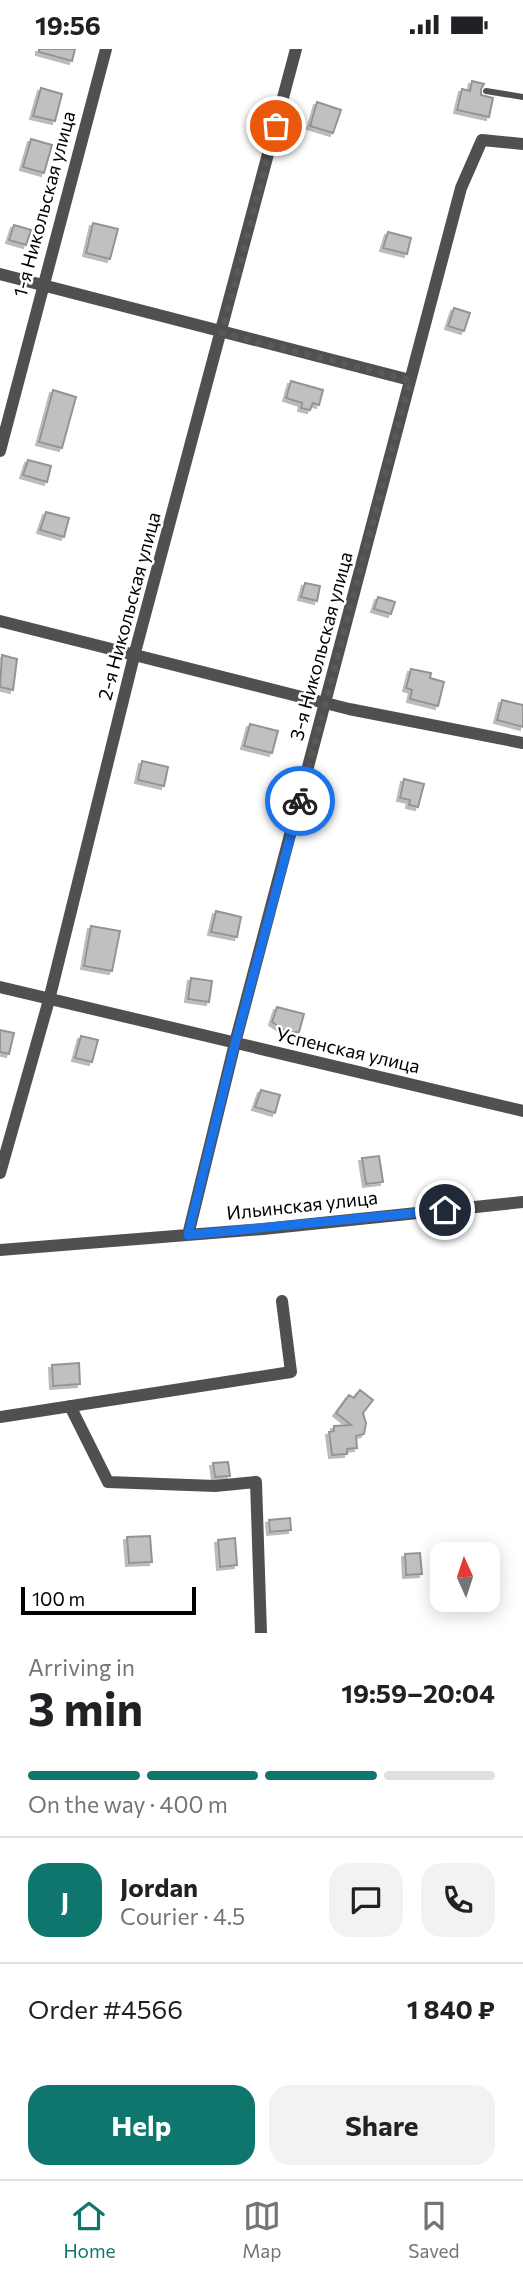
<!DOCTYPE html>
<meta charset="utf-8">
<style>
:root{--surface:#fff;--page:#f2f2f2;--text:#202124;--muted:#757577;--line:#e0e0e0;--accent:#0f766e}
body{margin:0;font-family:Commissioner,sans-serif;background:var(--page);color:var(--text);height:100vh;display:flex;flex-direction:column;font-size:26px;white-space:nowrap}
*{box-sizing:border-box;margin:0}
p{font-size:23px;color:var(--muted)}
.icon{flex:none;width:38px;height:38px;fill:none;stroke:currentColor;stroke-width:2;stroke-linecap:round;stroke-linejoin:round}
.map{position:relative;height:1584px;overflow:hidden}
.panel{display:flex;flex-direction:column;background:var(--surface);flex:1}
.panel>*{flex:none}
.needle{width:46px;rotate:357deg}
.controls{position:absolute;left:430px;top:1493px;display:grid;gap:14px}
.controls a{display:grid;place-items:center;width:70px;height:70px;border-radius:14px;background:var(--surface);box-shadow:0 4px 18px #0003;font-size:35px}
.scale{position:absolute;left:21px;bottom:18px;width:175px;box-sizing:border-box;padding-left:7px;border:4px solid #000;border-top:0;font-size:19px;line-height:24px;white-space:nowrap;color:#000;-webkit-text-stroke:5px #fff;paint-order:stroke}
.pin{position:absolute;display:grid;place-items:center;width:60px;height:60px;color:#fff;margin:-30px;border:4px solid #fff;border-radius:50%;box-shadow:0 2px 7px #0007}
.courier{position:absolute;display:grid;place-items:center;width:70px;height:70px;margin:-35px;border:5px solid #1a73e8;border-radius:50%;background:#fff;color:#222;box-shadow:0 2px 9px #0007}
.summary em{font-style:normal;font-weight:700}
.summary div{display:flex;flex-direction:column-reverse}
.summary{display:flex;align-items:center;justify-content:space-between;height:119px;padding:0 28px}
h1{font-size:46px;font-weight:700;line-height:52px}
.bar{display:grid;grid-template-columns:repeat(4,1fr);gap:10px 7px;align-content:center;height:84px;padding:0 28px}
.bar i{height:9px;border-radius:5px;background:var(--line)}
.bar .on{background:var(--accent)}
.bar p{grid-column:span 4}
.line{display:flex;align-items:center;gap:18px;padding:0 28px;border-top:2px solid var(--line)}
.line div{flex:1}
.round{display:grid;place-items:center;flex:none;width:74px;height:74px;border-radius:21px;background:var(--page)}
.action{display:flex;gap:14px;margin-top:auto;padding:14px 28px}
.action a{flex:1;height:80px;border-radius:21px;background:var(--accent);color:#fff;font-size:28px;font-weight:700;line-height:80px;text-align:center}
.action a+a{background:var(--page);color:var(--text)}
.status{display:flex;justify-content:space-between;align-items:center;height:49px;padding:0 35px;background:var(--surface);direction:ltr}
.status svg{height:19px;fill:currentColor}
.tab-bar{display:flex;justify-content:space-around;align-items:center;height:98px;border-top:2px solid var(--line);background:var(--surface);font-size:19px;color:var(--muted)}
.tab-bar a{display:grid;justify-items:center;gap:4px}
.tab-bar .on{color:var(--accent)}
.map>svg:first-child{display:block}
</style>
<div class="status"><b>19:56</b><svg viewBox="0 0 49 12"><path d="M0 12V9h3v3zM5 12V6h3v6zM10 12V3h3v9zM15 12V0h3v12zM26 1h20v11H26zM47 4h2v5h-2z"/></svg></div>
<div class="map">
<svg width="523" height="1584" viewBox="0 0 523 1584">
<defs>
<filter id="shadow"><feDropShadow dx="-3" dy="3" stdDeviation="0" flood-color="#0004"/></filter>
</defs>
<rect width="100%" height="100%" fill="#fff"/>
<path fill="#c0c0c0" stroke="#949494" stroke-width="2" filter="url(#shadow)" d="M 39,0 L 75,0 L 72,12 L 39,3 Z
M 472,32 L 484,35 L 481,40 L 481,46 L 493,49 L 489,68 L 457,61 L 462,40 L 470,42 Z
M 41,39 L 62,45 L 55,72 L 33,67 Z
M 317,53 L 341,61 L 333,84 L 310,77 Z
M 31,90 L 52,96 L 44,124 L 23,118 Z
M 93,174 L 118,180 L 110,210 L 86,204 Z
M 14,176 L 31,181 L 26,196 L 9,191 Z
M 388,183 L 411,189 L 407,205 L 383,199 Z
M 454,259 L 470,264 L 464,282 L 448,277 Z
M 291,332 L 323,341 L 319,356 L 313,354 L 310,361 L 301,359 L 302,354 L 286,349 Z
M 53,341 L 76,348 L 62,399 L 39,393 Z
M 28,411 L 51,417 L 47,433 L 23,426 Z
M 46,463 L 69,469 L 64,488 L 40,481 Z
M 305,534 L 320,537 L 317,552 L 301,548 Z
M 378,548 L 395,553 L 391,565 L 374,560 Z
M 2,606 L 17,610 L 13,641 L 0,638 Z
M 411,620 L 431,624 L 430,629 L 444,633 L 438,657 L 410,650 L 412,641 L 406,639 Z
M 502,651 L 523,656 L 523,678 L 497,671 Z
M 250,675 L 278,682 L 272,704 L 244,697 Z
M 142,712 L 168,718 L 164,737 L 138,731 Z
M 404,730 L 424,735 L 418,758 L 409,756 L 410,751 L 400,749 Z
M 216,862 L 241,868 L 237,888 L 211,883 Z
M 91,877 L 120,882 L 112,922 L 84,917 Z
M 191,929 L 212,932 L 209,953 L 188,950 Z
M 277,958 L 304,965 L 299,983 L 288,984 L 272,973 Z
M 0,981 L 14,984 L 9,1005 L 0,1003 Z
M 81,987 L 98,991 L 92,1013 L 75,1009 Z
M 261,1041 L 280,1046 L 275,1064 L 255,1058 Z
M 379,1107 L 383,1133 L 366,1135 L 362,1109 Z
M 79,1314 L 80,1335 L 53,1337 L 52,1316 Z
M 360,1341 L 373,1351 L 363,1364 L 366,1374 L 364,1385 L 356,1387 L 357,1399 L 347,1400 L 347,1405 L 332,1406 L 329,1383 L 334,1382 L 334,1377 L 351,1376 L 336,1364 L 349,1346 L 354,1349 Z
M 228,1413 L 230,1427 L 215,1428 L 213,1414 Z
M 290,1469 L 291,1481 L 270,1483 L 269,1471 Z
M 150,1487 L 152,1513 L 129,1514 L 127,1488 Z
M 235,1489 L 237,1516 L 220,1518 L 218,1491 Z
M 420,1504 L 422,1525 L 406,1526 L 405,1505 Z"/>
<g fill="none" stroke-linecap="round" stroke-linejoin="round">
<path stroke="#505050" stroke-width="6" d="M 486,42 L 523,48"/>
<path stroke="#505050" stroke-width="12" d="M 0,225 L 410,331
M 0,402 L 106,0
M 0,572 L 349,660 L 523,694
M 0,938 L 523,1062
M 0,1124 L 49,951 L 134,607 L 296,0
M 188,1186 L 235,994 L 461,139 L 482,91 L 523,95
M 0,1201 L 263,1180 L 523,1153
M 70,1357 L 108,1433 L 215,1437 L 256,1433 L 261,1584
M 0,1368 L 291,1323 L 282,1252"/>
</g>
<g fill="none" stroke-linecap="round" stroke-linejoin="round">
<path stroke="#595959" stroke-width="7" stroke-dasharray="0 12.6" d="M 276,77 L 222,284 L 410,331 L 300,752"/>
<path stroke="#1a73e8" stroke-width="9" d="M 300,752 L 235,995 L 188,1186 L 445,1161"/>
</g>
<g text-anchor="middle" stroke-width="5" stroke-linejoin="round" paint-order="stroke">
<g font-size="19" fill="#000" stroke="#fff">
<text transform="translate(44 155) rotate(-75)" y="7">1-я Никольская улица</text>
<text transform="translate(129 557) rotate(-75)" y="7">2-я Никольская улица</text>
<text transform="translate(321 597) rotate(-75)" y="7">3-я Никольская улица</text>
<text transform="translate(348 1001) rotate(13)" y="7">Успенская улица</text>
<text transform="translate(302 1156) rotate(-6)" y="7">Ильинская улица</text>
</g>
</g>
</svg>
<div class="controls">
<a><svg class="needle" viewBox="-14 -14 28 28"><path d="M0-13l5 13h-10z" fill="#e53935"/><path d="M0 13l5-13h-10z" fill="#757577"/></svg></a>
</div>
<div class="scale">100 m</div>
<div class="pin" style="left:276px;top:77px;background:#ea580c"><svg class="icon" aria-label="bag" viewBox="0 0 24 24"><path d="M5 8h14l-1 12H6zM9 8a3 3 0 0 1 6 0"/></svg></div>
<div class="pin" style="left:445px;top:1161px;background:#1f2937"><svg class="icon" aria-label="home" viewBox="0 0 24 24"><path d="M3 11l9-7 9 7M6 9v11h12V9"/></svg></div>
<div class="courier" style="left:300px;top:752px"><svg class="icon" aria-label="bike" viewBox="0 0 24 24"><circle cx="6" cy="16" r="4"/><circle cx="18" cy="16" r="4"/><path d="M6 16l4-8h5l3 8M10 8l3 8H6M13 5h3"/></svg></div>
</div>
<section class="panel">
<div class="summary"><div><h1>3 min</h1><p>Arriving in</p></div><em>19:59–20:04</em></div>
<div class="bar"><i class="on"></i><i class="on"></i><i class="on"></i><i></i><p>On the way · 400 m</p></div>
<div class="line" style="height:126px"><b class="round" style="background:var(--accent);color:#fff">J</b><div><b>Jordan</b><p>Courier · 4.5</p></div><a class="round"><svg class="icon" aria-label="chat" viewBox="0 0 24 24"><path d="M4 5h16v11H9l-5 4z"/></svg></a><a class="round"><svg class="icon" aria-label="phone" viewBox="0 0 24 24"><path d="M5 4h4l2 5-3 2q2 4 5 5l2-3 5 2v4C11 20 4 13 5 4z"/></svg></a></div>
<div class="line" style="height:91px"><div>Order #4566</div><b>1 840 ₽</b></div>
<div class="action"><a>Help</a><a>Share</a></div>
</section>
<nav class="tab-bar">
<a class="on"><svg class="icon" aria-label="home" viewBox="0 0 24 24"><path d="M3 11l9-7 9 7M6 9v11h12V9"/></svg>Home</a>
<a><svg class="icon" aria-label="map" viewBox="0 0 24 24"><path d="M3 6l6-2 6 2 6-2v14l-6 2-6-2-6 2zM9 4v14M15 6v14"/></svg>Map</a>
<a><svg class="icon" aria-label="saved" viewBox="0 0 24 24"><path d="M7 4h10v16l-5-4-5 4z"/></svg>Saved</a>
</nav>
